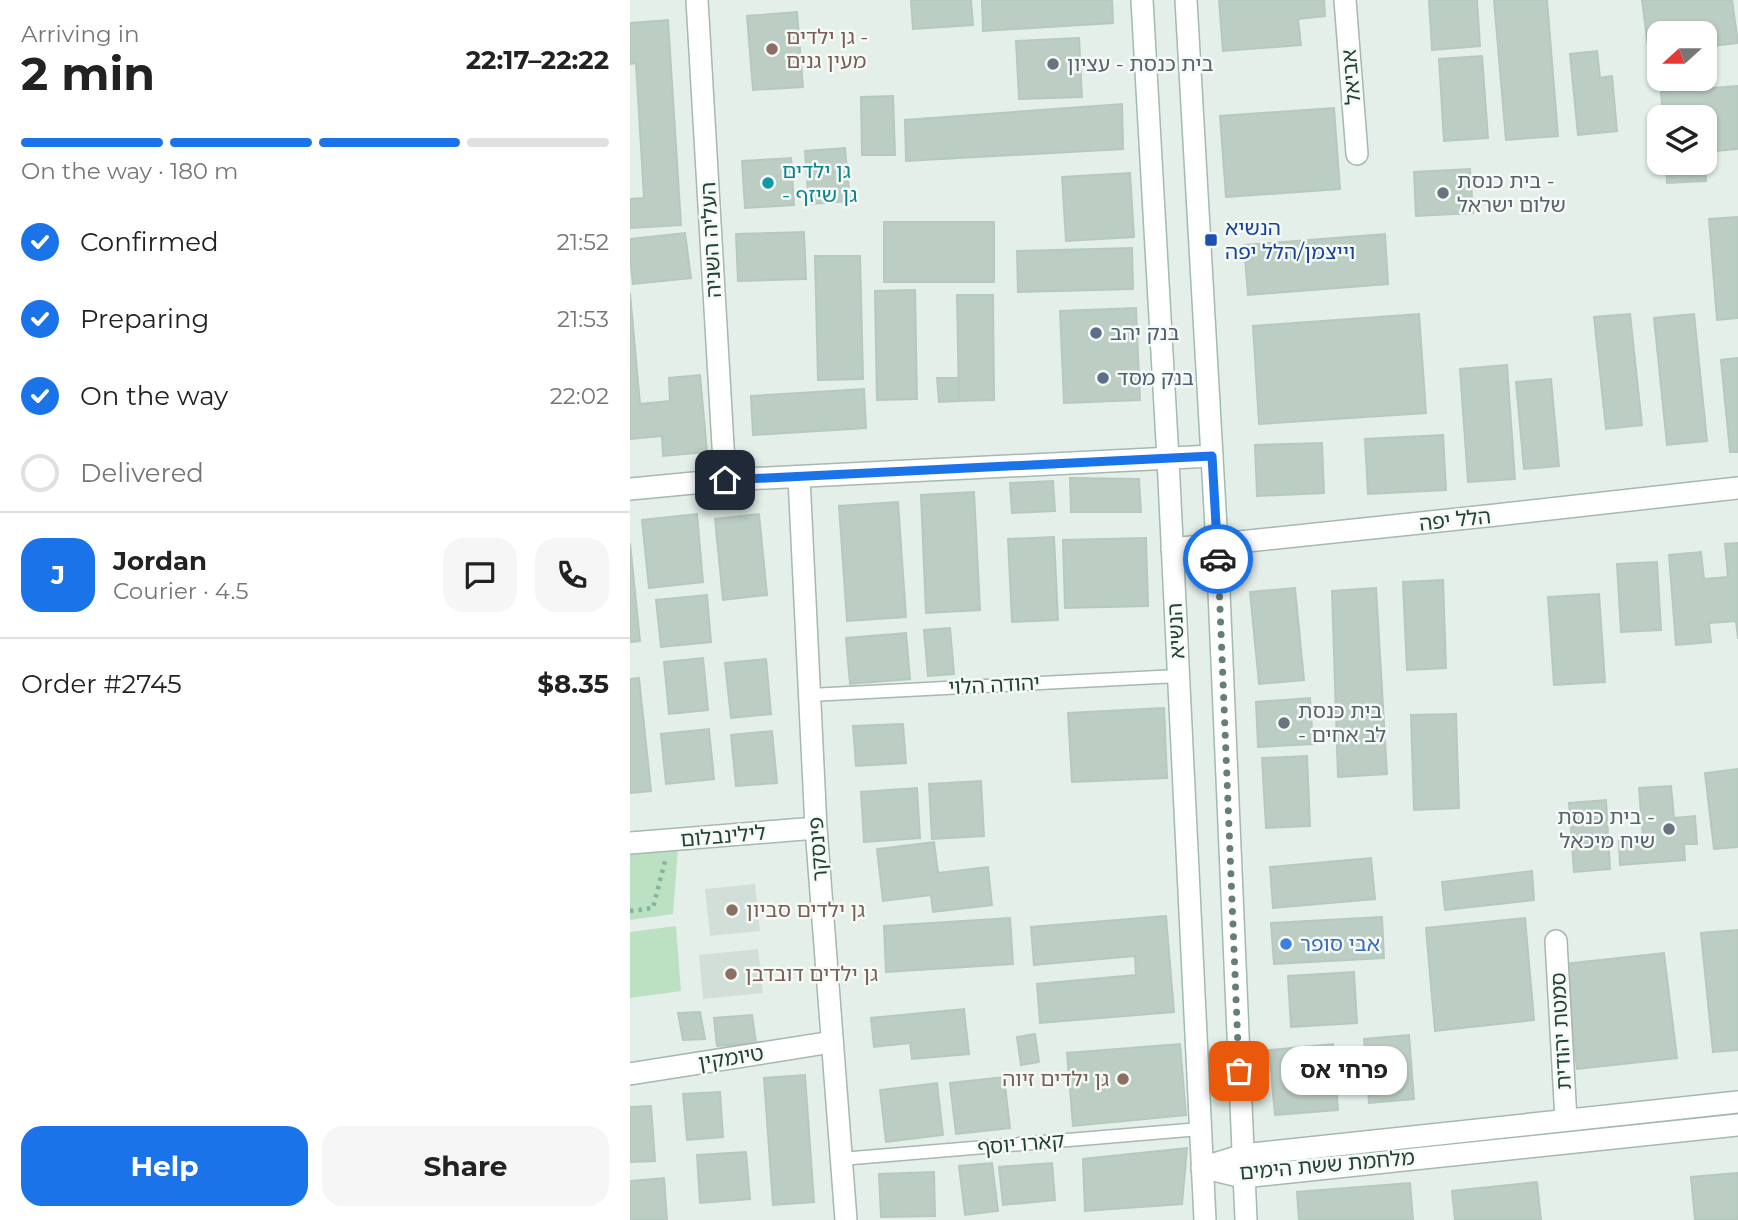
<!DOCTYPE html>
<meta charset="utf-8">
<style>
:root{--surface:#fff;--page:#f6f6f6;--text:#222;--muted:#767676;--line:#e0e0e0;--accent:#1a73e8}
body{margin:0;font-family:Montserrat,"Noto Sans Hebrew",sans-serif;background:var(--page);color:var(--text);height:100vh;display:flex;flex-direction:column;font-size:26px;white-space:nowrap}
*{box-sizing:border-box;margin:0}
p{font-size:23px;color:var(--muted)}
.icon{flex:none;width:38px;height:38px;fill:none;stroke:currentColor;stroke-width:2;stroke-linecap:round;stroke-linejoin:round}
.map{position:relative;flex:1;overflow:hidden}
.drawer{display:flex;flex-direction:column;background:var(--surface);width:630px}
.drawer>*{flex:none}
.needle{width:46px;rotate:249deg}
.controls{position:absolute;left:1017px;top:21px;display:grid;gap:14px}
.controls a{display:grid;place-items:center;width:70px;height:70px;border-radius:14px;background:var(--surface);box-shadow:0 2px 5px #0004;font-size:35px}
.pin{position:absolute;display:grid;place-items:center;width:60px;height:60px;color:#fff;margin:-30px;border-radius:14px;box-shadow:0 4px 10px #0006}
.courier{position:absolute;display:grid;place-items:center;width:70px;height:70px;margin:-35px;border:5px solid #1a73e8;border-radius:50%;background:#fff;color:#222;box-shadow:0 2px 9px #0007}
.bubble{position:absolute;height:49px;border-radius:21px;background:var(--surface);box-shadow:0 2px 5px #0004;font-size:23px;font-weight:700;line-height:49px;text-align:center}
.head em{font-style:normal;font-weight:700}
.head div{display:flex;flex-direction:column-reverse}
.head{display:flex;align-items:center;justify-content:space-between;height:119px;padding:0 21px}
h1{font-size:46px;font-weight:700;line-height:52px}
.bar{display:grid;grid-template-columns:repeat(4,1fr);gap:10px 7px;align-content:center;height:84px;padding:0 21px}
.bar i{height:9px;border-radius:5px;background:var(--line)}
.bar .selected{background:var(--accent)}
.bar p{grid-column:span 4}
.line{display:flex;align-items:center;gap:18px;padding:0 21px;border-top:2px solid var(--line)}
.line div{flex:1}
.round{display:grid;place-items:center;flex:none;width:74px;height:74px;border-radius:21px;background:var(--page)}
ol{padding:0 21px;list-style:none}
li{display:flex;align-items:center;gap:21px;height:77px}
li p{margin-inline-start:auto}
li .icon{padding:7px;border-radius:50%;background:var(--accent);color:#fff;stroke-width:4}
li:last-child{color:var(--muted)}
li i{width:38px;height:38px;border:4px solid var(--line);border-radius:50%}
.button{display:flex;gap:14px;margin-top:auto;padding:14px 21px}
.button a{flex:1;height:80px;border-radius:21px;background:var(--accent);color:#fff;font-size:28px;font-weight:700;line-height:80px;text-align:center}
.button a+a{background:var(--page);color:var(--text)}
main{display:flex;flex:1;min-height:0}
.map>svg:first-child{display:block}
</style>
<main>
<section class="drawer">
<div class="head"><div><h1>2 min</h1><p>Arriving in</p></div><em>22:17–22:22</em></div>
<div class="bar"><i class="selected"></i><i class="selected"></i><i class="selected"></i><i></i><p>On the way · 180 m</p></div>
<ol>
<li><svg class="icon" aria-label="check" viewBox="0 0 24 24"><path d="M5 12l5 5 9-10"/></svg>Confirmed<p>21:52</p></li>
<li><svg class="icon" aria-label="check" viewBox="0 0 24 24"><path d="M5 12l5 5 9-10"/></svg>Preparing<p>21:53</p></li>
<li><svg class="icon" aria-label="check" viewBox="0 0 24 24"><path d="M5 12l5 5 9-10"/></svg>On the way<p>22:02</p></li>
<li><i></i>Delivered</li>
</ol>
<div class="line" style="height:126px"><b class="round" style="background:var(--accent);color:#fff">J</b><div><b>Jordan</b><p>Courier · 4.5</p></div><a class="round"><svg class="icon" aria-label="chat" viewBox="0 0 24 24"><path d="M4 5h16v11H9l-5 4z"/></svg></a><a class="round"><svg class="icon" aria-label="phone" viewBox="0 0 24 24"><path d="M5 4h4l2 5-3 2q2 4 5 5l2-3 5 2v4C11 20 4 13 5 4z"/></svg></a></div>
<div class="line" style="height:91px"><div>Order #2745</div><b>$8.35</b></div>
<div class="button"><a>Help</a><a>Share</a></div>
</section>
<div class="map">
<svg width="1108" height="1220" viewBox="0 0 1108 1220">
<rect width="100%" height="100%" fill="#e4efe9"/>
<path fill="#d2dfd8" d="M 125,884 L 130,931 L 80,936 L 75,889 Z
M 128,949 L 133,993 L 73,999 L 69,955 Z"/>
<path fill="#bce1c2" d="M 48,848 L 43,914 L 0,920 L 0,852 Z
M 46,926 L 51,991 L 0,998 L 0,932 Z"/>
<path fill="#bccdc4" stroke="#b6c9bf" stroke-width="2" d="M 281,0 L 341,0 L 343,25 L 283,29 Z
M 352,0 L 482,0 L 483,23 L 353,31 Z
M 589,0 L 694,0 L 695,16 L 668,19 L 671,45 L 593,51 Z
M 799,0 L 847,0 L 850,46 L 802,50 Z
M 864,0 L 917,0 L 928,136 L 876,140 Z
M 1012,0 L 1102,0 L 1108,43 L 1074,47 L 1074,33 L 1029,33 L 1029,53 L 1019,54 Z
M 167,12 L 173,87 L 123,90 L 117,16 Z
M 38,20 L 51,225 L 0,228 L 0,199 L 14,198 L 6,63 L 0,64 L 0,23 Z
M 449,38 L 452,97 L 389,99 L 386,41 Z
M 967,51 L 970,78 L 982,76 L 987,131 L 948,135 L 940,54 Z
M 852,56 L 858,138 L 814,141 L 809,59 Z
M 1108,86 L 1108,149 L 1074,152 L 1074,117 L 1033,117 L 1031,92 Z
M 263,96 L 265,155 L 232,155 L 231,97 Z
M 492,104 L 493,149 L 276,161 L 275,120 Z
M 704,108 L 710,189 L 596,197 L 590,116 Z
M 215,148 L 220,201 L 179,204 L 175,151 Z
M 1074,155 L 1076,181 L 1037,183 L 1036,163 L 1074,163 Z
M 161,158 L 164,205 L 115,208 L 112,161 Z
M 840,169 L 843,213 L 786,216 L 784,172 Z
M 500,173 L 504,237 L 436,241 L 432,177 Z
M 1108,217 L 1108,318 L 1087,320 L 1079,219 Z
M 254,222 L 364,222 L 364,282 L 254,282 Z
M 174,232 L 176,279 L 108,281 L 106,234 Z
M 55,233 L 61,278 L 3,284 L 0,257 L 0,239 Z
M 755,234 L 758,284 L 618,295 L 614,245 Z
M 502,248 L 503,289 L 388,292 L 387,251 Z
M 185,256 L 230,256 L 233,379 L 188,380 Z
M 285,290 L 287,399 L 247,400 L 245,291 Z
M 0,293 L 10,404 L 40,401 L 39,378 L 70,375 L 77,452 L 33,456 L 32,436 L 0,439 Z
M 327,295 L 363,295 L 364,400 L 329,401 Z
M 506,308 L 510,400 L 434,403 L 430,311 Z
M 789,314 L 796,413 L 629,424 L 623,326 Z
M 1000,314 L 1012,425 L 976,429 L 964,317 Z
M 1064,314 L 1077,441 L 1037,445 L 1024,318 Z
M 1108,358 L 1108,452 L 1100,452 L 1091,360 Z
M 877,365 L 885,479 L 838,482 L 830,369 Z
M 307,378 L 328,378 L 329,401 L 309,402 Z
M 921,379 L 929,466 L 894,469 L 886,382 Z
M 234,389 L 236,428 L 123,435 L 121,396 Z
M 813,435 L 816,490 L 738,494 L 735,439 Z
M 692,443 L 694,493 L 627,496 L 625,445 Z
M 440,478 L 509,479 L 511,512 L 441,512 Z
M 423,481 L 425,511 L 382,513 L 380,483 Z
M 344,492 L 350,610 L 296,613 L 291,495 Z
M 268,502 L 276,617 L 217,621 L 209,506 Z
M 67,514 L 73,582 L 19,588 L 12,520 Z
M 129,514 L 137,595 L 93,600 L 85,519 Z
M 424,537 L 428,620 L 382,622 L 378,539 Z
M 516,538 L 518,606 L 435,608 L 433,540 Z
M 0,543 L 10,641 L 0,642 Z
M 1108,543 L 1108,639 L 1106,621 L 1079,623 L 1081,642 L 1046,645 L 1039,555 L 1071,552 L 1074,579 L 1098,577 L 1095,544 Z
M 1027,562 L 1031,630 L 991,632 L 987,564 Z
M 813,580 L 816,668 L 777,670 L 773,582 Z
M 665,588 L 674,680 L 629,684 L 620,592 Z
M 746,588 L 757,774 L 708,777 L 702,591 Z
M 969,594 L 975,682 L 924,685 L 918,597 Z
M 77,595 L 81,642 L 31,647 L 26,600 Z
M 320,628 L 324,674 L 298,676 L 294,630 Z
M 276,633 L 280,679 L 220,684 L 216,638 Z
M 73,658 L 78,710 L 39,714 L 34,662 Z
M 136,659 L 141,714 L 101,718 L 95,663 Z
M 9,678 L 21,791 L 0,793 L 0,679 Z
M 680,698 L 683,744 L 628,747 L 626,702 Z
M 534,708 L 537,778 L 442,782 L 438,713 Z
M 826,714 L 829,808 L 784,810 L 781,715 Z
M 273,724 L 276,763 L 226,766 L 223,726 Z
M 79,729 L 84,779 L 36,784 L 31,734 Z
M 142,731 L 147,783 L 106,786 L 101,735 Z
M 677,756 L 680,826 L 636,828 L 632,758 Z
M 1108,769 L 1108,847 L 1084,849 L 1075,773 Z
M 351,781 L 354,836 L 302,839 L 299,784 Z
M 1041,786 L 1044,818 L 1065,816 L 1067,844 L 1054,844 L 1055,860 L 990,865 L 989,841 L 1013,839 L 1009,788 Z
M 287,788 L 290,838 L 234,842 L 231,792 Z
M 976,800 L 980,869 L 944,872 L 939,803 Z
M 304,842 L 308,873 L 358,867 L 362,905 L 303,912 L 301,895 L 253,901 L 247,849 Z
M 741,858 L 745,899 L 643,908 L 640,867 Z
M 902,871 L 904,900 L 815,910 L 812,882 Z
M 536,916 L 544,1012 L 410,1023 L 407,984 L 506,975 L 505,956 L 404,965 L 401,927 Z
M 752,917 L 754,958 L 644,964 L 641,923 Z
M 380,918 L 383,964 L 256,972 L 254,926 Z
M 895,918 L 904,1020 L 805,1031 L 796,928 Z
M 1108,930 L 1108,1050 L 1083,1052 L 1071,933 Z
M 1034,953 L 1047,1058 L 947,1069 L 934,964 Z
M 724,972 L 727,1023 L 661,1027 L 658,976 Z
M 334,1009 L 339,1054 L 282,1059 L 280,1043 L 244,1047 L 241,1018 Z
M 70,1012 L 75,1039 L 53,1040 L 48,1013 Z
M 122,1015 L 126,1043 L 87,1046 L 84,1018 Z
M 405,1034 L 409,1062 L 391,1065 L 387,1037 Z
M 779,1035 L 784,1099 L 739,1103 L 734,1039 Z
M 550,1044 L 556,1115 L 443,1126 L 437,1053 Z
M 703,1044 L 708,1110 L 645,1115 L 639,1050 Z
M 175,1075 L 184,1202 L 143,1205 L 134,1078 Z
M 374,1077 L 380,1128 L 326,1134 L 320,1083 Z
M 307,1083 L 313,1135 L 256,1142 L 250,1090 Z
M 90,1092 L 93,1137 L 57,1140 L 53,1094 Z
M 21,1106 L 25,1161 L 0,1162 L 0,1107 Z
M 557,1148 L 552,1204 L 455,1211 L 453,1159 Z
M 116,1152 L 120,1199 L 70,1203 L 67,1155 Z
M 362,1163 L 368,1211 L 335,1215 L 329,1166 Z
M 422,1163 L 425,1200 L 373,1205 L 369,1167 Z
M 304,1172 L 305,1216 L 251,1217 L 249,1174 Z
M 1108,1173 L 1108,1220 L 1065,1220 L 1061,1177 Z
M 34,1178 L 37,1220 L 0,1220 L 0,1181 Z
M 907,1182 L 911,1220 L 825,1220 L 822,1191 Z
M 780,1183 L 783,1220 L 669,1220 L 667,1192 Z"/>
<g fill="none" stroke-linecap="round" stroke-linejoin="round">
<g stroke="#a6b8b0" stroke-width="15">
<path id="lane" d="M 180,695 L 548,676
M 211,1159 L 570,1129"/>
</g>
<g stroke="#a6b8b0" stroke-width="24">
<path id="street" d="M 67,0 L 95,480
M 715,0 L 727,154
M 169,477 L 186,828 L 216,1220
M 0,489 L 95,480 L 582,456
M 542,549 L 866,515 L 1108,488
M 0,843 L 186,828
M 926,941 L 936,1120
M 0,1074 L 202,1042
M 572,1168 L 613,1155 L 1108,1102
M 575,1168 L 613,1177 L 1108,1125"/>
</g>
<g stroke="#a2bbaf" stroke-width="24">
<path id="secondary" d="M 512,0 L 538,459 L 575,1220
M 556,0 L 587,545 L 616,1220"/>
</g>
<path stroke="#83b49f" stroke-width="4.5" stroke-dasharray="3.5 5" stroke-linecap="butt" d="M 0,911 L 23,908 L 35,861"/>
<use href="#lane" stroke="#fff" stroke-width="12"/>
<use href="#street" stroke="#fff" stroke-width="21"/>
<use href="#secondary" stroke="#fff" stroke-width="21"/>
</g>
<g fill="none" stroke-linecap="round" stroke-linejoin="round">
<path stroke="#667f75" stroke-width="7" stroke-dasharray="0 12.6" d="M 588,559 L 609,1071"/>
<path stroke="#1a73e8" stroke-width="9" d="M 95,480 L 582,456 L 588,559"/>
</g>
<g fill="#8d6e63" stroke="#f5faf7" stroke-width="2.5">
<circle cx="142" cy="49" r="7"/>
<circle cx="102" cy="910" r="7"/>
<circle cx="101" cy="974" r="7"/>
<circle cx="493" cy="1079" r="7"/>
</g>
<g fill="#6b7280" stroke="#f5faf7" stroke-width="2.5">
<circle cx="423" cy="64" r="7"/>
<circle cx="813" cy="193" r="7"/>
<circle cx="654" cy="723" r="7"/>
<circle cx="1039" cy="829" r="7"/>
</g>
<circle fill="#0f9aa8" stroke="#f5faf7" stroke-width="2.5" cx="138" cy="183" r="7"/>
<rect fill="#1a4fb4" stroke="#f5faf7" stroke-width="2.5" x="574" y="233" width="14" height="14" rx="3.5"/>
<g fill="#5c6f8a" stroke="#f5faf7" stroke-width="2.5">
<circle cx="466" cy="333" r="7"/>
<circle cx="473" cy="378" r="7"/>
</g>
<circle fill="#3f7fe0" stroke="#f5faf7" stroke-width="2.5" cx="656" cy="944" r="7"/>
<g text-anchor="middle" stroke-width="5" stroke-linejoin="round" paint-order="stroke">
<g font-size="21" fill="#785e54" stroke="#f5faf7" text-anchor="start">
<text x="156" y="44">גן ילדים -<tspan x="156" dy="24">מעין גנים</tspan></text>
<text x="116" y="917">גן ילדים סביון</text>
<text x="115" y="981">גן ילדים דובדבן</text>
<text x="479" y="1086" text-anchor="end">גן ילדים זיוה</text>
</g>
<g font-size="21" fill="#5b616d" stroke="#f5faf7" text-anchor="start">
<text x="437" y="71">בית כנסת - עציון</text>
<text x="827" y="188">בית כנסת -<tspan x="827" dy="24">שלום ישראל</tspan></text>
<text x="668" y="718">בית כנסת<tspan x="668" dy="24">- לב אחים</tspan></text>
<text x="1025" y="824" text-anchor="end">בית כנסת -<tspan x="1025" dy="24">שיח מיכאל</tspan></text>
</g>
<g font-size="21" fill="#224236" stroke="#f5faf7">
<text transform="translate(721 77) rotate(-95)" y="7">אביאל</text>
<text transform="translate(81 240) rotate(-93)" y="7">העליה השניה</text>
<text transform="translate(825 520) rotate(-6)" y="7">הלל יפה</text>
<text transform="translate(546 631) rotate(-93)" y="7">הנשיא</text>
<text transform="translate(364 685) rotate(-3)" y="7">יהודה הלוי</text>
<text transform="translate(93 836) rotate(-5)" y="7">לילינבלום</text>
<text transform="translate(188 849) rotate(-94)" y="7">פינסקר</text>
<text transform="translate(931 1031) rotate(-93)" y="7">סמטת יהודית</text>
<text transform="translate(101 1058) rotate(-9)" y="7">טיומקין</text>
<text transform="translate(391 1144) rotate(-5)" y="7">קארו יוסף</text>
<text transform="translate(697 1165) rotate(-5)" y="7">מלחמת ששת הימים</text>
</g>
<g font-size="21" fill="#0d838f" stroke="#f5faf7" text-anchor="start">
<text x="152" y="178">גן ילדים<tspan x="152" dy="24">- גן שיזף</tspan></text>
</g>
<g font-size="21" fill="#164399" stroke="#f5faf7" text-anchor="start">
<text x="595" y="235">הנשיא<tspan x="595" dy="24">וייצמן/הלל יפה</tspan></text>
</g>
<g font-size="21" fill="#4e5e75" stroke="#f5faf7" text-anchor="start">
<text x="480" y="340">בנק יהב</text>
<text x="487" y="385">בנק מסד</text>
</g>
<g font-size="21" fill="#366cbe" stroke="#f5faf7" text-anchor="start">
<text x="670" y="951">אבי סופר</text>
</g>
</g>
</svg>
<div class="controls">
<a><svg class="needle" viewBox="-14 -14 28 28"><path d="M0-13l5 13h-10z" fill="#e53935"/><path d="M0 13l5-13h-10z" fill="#767676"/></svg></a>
<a><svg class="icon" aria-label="layers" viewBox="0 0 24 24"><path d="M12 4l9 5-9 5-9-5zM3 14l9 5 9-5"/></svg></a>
</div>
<div class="pin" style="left:609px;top:1071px;background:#ea580c"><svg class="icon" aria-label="bag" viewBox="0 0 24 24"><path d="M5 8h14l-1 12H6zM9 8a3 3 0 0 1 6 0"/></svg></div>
<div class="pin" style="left:95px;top:480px;background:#1f2937"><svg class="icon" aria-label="home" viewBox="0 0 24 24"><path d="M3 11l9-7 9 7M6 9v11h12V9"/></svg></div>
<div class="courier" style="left:588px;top:559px"><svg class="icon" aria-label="car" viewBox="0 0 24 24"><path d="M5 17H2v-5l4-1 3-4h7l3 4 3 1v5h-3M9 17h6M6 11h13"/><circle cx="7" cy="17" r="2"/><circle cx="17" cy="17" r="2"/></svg></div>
<div class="bubble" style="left:651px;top:1046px;width:126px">פרחי אס</div>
</div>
</main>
